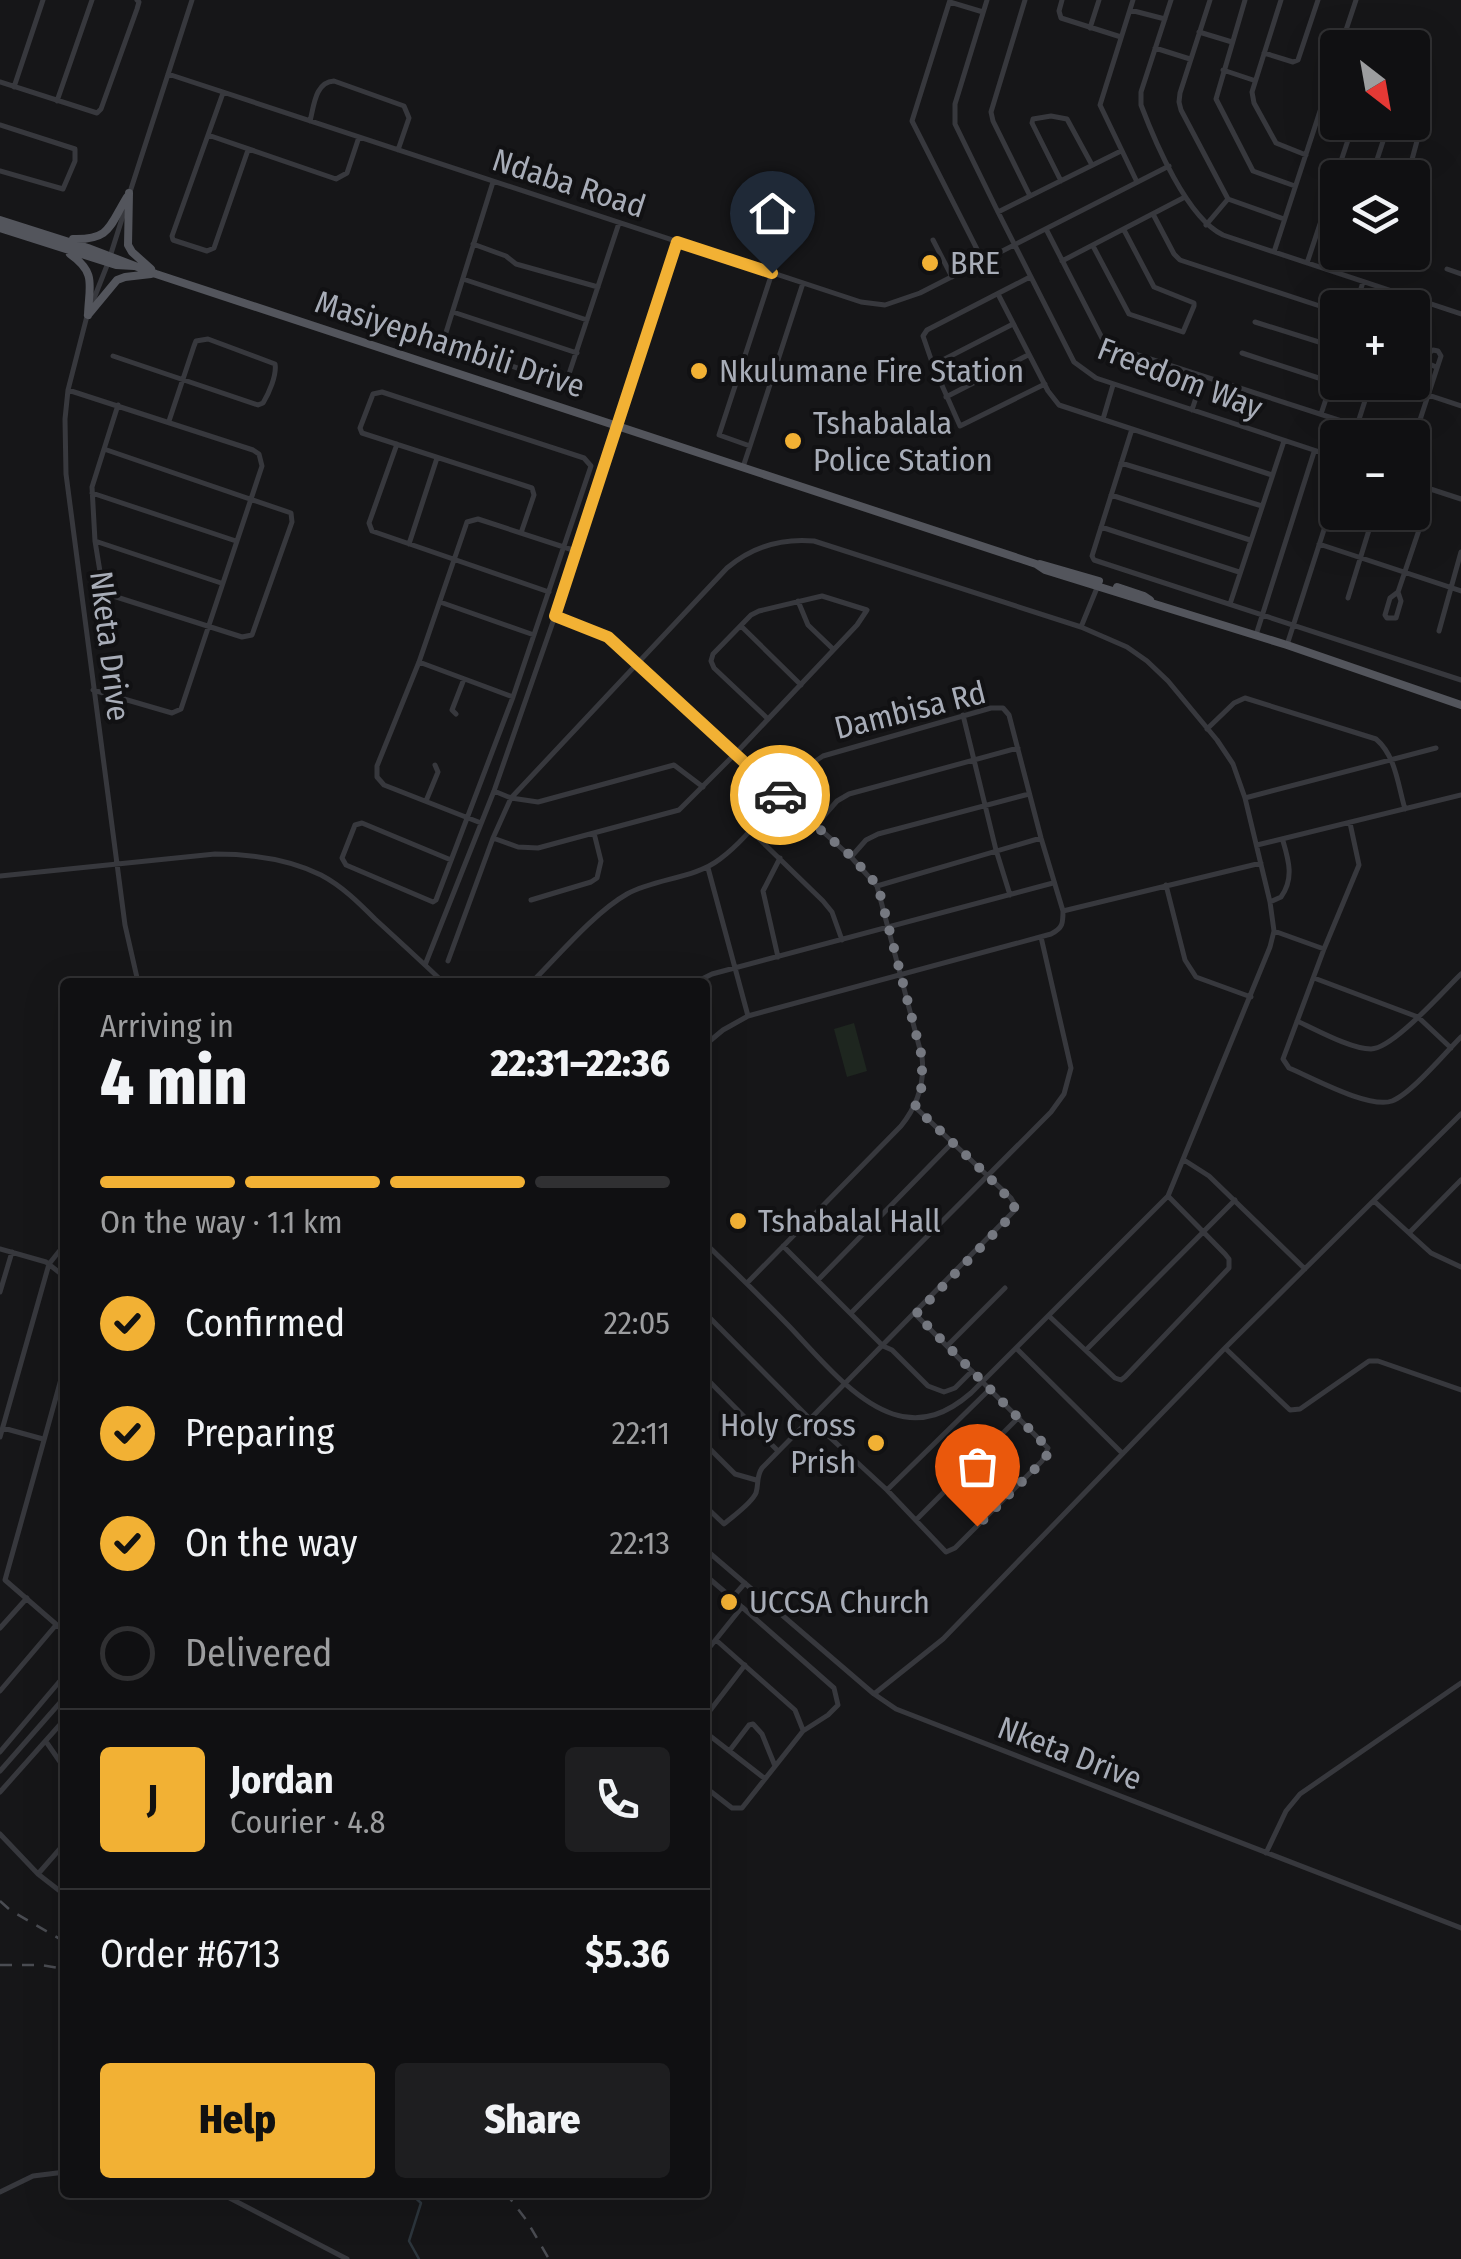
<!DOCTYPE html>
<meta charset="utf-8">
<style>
:root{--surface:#101012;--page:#1e1e20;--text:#f1f3f6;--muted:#9c9d9f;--line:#303032;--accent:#f2b134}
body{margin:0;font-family:"Fira Sans Condensed",sans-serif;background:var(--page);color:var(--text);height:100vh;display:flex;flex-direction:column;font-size:38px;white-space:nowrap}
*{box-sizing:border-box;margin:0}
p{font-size:32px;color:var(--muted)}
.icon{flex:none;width:55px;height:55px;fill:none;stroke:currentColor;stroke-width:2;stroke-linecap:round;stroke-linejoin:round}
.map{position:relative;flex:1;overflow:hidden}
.panel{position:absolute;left:60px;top:978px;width:650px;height:1220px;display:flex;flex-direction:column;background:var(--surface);border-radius:10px;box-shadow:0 10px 40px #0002,0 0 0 2px var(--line)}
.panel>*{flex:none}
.needle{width:65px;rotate:149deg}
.tools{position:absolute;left:1320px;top:30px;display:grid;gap:20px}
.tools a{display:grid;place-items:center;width:110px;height:110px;border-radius:10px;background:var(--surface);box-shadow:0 10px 40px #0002,0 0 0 2px var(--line);font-size:50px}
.pin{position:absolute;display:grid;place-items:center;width:85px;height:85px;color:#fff;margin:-102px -42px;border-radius:50% 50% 50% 0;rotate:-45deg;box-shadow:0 0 10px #0007}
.pin .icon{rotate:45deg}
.courier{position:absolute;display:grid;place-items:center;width:100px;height:100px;margin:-50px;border:8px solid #f2b134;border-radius:50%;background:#fff;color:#222;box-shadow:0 2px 12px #0007}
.headline em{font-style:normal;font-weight:800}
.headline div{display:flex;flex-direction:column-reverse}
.headline{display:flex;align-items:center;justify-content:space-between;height:170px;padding:0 40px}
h1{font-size:65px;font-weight:800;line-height:75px}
.bar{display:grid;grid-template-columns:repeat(4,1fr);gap:15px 10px;align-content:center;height:120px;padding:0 40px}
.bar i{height:12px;border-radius:8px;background:var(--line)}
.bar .current{background:var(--accent)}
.bar p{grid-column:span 4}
.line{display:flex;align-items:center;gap:25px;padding:0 40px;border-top:2px solid var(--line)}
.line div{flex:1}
.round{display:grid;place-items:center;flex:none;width:105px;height:105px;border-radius:10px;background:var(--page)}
ol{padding:0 40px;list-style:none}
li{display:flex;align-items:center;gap:30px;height:110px}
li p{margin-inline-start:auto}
li .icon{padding:10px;border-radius:50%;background:var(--accent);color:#111;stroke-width:4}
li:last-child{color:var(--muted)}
li i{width:55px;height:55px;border:5px solid var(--line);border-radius:50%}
.primary-button{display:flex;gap:20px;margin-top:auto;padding:20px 40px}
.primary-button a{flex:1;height:115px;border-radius:10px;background:var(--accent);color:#111;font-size:40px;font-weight:800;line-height:115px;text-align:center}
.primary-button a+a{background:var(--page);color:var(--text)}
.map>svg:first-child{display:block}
</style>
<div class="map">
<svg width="1461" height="2259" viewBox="0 0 1461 2259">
<rect width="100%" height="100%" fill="#161618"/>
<path fill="#1e261f" d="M 854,1023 L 867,1071 L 847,1077 L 834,1029 Z"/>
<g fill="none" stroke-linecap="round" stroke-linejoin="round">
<path stroke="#2c353c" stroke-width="2.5" d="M 409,2192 L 421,2203 L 409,2241 L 419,2259"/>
<path stroke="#37383d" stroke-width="5" d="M 950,0 L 912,121 L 983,261
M 987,0 L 955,104 L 955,124 L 998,212 L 1074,362 L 1096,378 L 1338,458
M 1025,0 L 991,112 L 993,121 L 1030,196
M 1062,0 L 1059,11 L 1061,18 L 1121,37
M 1133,0 L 1100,105 L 1137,182
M 1171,0 L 1141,92 L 1141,105 C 1155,142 1187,218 1223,235 L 1461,314
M 1210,0 L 1180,93 L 1179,102 L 1181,110 L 1228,199 L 1284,219
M 1245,0 L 1216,99 L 1253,171 L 1295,186
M 1281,0 L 1252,92 L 1254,103 L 1276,143 L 1306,155
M 950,2 L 983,12
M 1130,10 L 1165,19
M 1090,28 L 1099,0
M 1199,32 L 1232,42
M 1155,48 L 1190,59
M 1340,48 L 1356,0
M 1264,53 L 1293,62 L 1298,60 L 1318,0
M 1223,70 L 1253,80
M 168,74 L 861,302 L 885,305 L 920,293 L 1169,166
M 0,82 L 97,113 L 101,109 L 137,9 L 139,2 L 137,0
M 14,87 L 43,0
M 223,93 L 172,236 L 173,240 L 207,251 L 214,248 L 248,150
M 57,101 L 92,0
M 310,121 C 314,106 315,82 334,81 L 404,106 L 409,118 L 398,150
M 1366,122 L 1412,137 L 1417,141 L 1407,178
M 0,125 L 75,149 L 75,161 L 63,189 L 0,171
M 208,135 L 336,179 L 347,173 L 359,137
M 1371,178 L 1387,129
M 1061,181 L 1032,123 L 1033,119 L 1051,116 L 1067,119 L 1092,165
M 493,182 L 443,342 L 563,384 L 567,380 L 619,223
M 130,192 L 192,0
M 998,212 L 1121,151
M 1153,214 L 1174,254 L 1180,260 L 1338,312
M 1206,225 L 1228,199
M 1046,229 L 1102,338 L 1107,345 L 1357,426
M 1318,230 L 1338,237
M 933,240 L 952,277
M 473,244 L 506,256 L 516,264 L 598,287
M 1093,246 L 1129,314 L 1183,332 L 1194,306 L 1194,303 L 1154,287 L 1124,230
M 1274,252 L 1338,56
M 1062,261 L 1185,197
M 1307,263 L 1354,122
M 1447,269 L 1461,274
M 772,273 L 719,435 L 750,446 L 803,283
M 1030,277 L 927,330 L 923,336 L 933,365 L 960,426 L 1045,384
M 463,279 L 587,320
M 998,294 L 1048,391 L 1059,405 L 1272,475
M 91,306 L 108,263 L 127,203
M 1355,308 L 1363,282
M 1396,308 L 1400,294
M 453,312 L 577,353
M 87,316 L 68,390 L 65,419 L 66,474 L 125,925 L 138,982
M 1255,322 L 1338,348
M 1242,353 L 1331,382
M 113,356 L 258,405 L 263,403 C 269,393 277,375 275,364 L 208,339 L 196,341 L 194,346 L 169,421
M 933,365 L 1013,324
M 1389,382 L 1461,406
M 68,390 L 253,450 L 259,454 L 262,466 L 181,709 L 172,713 L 93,690
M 946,397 L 1028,355
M 1192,410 L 1203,376
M 1321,414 L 1338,363
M 1103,419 L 1113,385
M 1417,427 L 1405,425 L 1403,434 L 1412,437 L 1415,435 L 1441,356 L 1438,351 L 1433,350 L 1429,353 L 1427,363 L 1436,367
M 1132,429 L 1092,556 L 1094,560 L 1461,680
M 1353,438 L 1371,382
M 397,444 L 369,523 L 372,531 L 549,592
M 104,449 L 291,513 L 292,522 L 252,635 L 242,637 L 107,594 L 103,590 L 95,541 L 92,487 L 118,405
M 1121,463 L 1262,506
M 743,467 L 750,446
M 1412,483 L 1461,499
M 92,493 L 236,541
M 1111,495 L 1250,540
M 1101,527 L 1239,572
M 95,541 L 221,583
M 409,544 L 437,458
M 1319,544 L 1461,591
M 1398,592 L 1401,601 L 1396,618 L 1387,618 L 1385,615 L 1390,598 L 1398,592 L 1419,530
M 1348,598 L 1373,517
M 798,601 L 808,625 L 833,649
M 440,602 L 534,635
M 1230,604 L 1284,441
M 555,616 L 608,637 L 851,857 L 877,886 L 922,1057 C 925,1083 918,1105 901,1126 L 747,1283
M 741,626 L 801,685
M 1081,627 L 1099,583
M 1439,631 L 1461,552
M 1256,635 L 1314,452
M 1287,645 L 1338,486
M 419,662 L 513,697
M 456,714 L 452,710 L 464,679
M 963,715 L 996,850 L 1010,895
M 1207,729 L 1234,703 L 1245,698 L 1376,739 C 1396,756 1398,786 1405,809
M 494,791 L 511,798 L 538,802 L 674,765 L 703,787
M 1245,798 L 1436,748
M 426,801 L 438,772 L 435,765
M 481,823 L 384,785 L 377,777 L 377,766 L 419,662 L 467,522 L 478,519 L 576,551
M 1350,823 L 1359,865 L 1324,949 L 1283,1059 L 1289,1068 C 1313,1078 1369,1109 1392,1101 C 1411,1094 1445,1053 1461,1037
M 815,826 L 837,801 L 849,794 L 1018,748
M 750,830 L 823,901 L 832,912 L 842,940
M 493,838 L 518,847 L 538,848 L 679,810 L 736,753 L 857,625 L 867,610 L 822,596 L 759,611 L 751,615 L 713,654 L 711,661 L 714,668 L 767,718
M 1257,845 L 1461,795
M 851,857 L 866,840 L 878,834 L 1029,794
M 451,860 L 362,823 L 355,825 L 342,858 L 346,865 L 433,902 L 436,900 L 513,697 L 591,466 L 584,458 L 382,392 L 373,394 L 360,428 L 362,433 L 532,488 L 534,495 L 521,533
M 708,868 L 748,1016
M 0,876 L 215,854 C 250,854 289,859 321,875 C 342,886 359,903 375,919 C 398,940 421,961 443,982
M 1166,885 L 1185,960 L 1196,977 L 1251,997
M 877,886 L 1041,838
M 531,900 L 591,882 L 597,878 L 601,861 L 594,833
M 1270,902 L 1281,897 C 1294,879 1289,861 1283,841
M 1274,931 L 1324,949
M 778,957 L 763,891 L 780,858
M 448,961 L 493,838 L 511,798 L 727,568 C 752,547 781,538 814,541 L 1081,627 L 1127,647 L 1147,661 L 1168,681 L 1217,740 L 1233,764 L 1245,798 L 1270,902 L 1274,931 L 1270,947 L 1168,1196 L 971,1393 C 948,1413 923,1424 893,1414 C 853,1401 816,1354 788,1325 C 761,1297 733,1270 705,1243
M 425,965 L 494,791 L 555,616 L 677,243
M 1314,978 L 1418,1017 L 1451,1048
M 532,982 C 558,956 595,912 627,894 C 656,878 694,879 720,859 C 759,830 782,782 823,756 L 991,708 L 1003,708 L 1009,715 L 1041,838 L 1063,911
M 696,982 L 712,974 L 1053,883
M 1297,1021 C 1317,1030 1351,1049 1371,1049 C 1393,1049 1444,990 1461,974
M 705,1045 L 723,1030 L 748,1016 L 1051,934 C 1063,928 1063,923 1063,911 L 1261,863
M 1184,1160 L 1209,1176 L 1305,1269
M 1374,1201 L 1409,1233 L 1461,1180
M 1410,1234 L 1431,1253 L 1461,1267
M 783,1246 L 883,1346 L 892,1350 L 928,1386 L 944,1392 L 955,1388 L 972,1371
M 0,1249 L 46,1262 L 65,1277
M 818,1280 L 952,1143
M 0,1292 L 12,1252
M 705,1313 L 810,1419 L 887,1490 L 946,1552 L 955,1548 L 1042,1461 L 1048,1448 L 915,1314
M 851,1313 L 1051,1112 L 1064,1094 L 1071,1068 L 1041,937
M 1049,1316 L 1115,1378 L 1121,1380 L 1125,1377 L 1229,1268 L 1229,1259 L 1225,1254 L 1168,1196
M 947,1346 L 1005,1288
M 1016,1348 L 1122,1453
M 1225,1348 L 1290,1410 L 1300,1409 L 1369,1361 L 1378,1361 L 1461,1390
M 1086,1350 L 1235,1200
M 65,1365 L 5,1580 L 65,1632
M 705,1377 L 778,1451
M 3,1428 L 43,1439
M 0,1437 L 49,1264 L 65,1244
M 705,1444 L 735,1474 L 756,1480
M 887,1490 L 991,1388
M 705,1506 L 724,1524 C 733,1516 751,1504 756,1493 C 759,1483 756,1477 762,1468 L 1014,1211 L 1015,1205 L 1011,1198 L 915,1107
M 916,1520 L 1019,1417
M 705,1549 L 874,1694 L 896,1709 L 1461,1928
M 705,1575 L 732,1598
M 0,1628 L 27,1598
M 716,1640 L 795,1710 L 803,1730
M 705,1653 L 742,1607 L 732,1598 L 745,1583
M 0,1691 L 56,1625
M 874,1694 L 943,1639 L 1225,1348 L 1461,1114
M 705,1717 L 745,1665
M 705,1732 L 764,1778
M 47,1743 L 65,1769
M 730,1750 L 749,1725 L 753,1724 L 762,1734 L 775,1766
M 0,1752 L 65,1675
M 0,1771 L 65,1697
M 705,1787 L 732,1808 L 742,1808 L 803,1731 L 828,1715 L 838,1705 L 834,1688 L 742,1607
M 0,1792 L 65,1719
M 0,1834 L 38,1874 L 65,1895
M 1266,1853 L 1286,1811 L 1300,1794 L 1461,1683
M 38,1874 L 65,1843
M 0,2192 L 33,2176 L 65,2172
M 218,2192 L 347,2259"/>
<path stroke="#53555c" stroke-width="8" d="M 129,193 L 128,245 L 132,252 L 151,269
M 0,220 L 88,248 L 156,274 L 1036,564 L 1045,570 L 1287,645 L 1461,705
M 0,228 L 116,265 L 134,266
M 73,239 C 111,240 109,226 127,197
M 70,254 C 97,273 89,285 88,315
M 88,315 L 117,280 L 125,277 L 151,274
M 1040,564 L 1099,581
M 1117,587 L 1144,596 L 1150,600"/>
<path stroke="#4a4c52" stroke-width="2.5" stroke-dasharray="12 10" stroke-linecap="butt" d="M 0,1901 L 10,1910 L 65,1942
M 0,1965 L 41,1965 L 65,1969
M 505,2192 L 527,2221 L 549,2259"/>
</g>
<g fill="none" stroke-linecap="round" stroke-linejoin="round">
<path stroke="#757880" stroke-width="10" stroke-dasharray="0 18" d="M 780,795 L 851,856 L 878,886 L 922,1057 L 922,1086 L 915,1107 L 987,1175 L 1015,1205 L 1011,1216 L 916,1314 L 1048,1448 L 1047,1455 L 1042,1462 L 977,1526"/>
<path stroke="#f2b134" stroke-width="12" d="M 772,273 L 677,242 L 555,616 L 608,637 L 780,795"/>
</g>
<g fill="#f2b134" stroke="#111113" stroke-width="4">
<circle cx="930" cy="263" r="10"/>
<circle cx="699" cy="371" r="10"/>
<circle cx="793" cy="441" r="10"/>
<circle cx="738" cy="1221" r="10"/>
<circle cx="876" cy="1443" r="10"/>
<circle cx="729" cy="1602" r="10"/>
</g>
<g text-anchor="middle" stroke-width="8" stroke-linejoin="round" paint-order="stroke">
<g font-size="32" fill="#a8adb8" stroke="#111113">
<text transform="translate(569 183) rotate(18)" y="11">Ndaba Road</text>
<text transform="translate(450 344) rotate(18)" y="11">Masiyephambili Drive</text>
<text transform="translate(1180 378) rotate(21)" y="11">Freedom Way</text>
<text transform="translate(110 646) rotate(83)" y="11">Nketa Drive</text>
<text transform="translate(910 710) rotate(-14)" y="11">Dambisa Rd</text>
<text transform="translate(1070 1753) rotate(21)" y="11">Nketa Drive</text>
</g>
<g font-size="32" fill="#a8adb8" stroke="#111113" text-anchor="start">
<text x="950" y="274">BRE</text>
<text x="719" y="382">Nkulumane Fire Station</text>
<text x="813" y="434">Tshabalala<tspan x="813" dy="37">Police Station</tspan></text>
<text x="758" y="1232">Tshabalal Hall</text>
<text x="856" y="1436" text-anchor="end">Holy Cross<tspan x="856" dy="37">Prish</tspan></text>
<text x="749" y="1613">UCCSA Church</text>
</g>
</g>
</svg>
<div class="tools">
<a><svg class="needle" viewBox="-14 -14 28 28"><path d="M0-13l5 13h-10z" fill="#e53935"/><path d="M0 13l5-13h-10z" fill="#9c9d9f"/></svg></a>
<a><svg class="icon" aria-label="layers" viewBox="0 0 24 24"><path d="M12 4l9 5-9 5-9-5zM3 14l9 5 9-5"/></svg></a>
<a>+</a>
<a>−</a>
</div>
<div class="pin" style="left:977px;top:1526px;background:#ea580c"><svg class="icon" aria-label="bag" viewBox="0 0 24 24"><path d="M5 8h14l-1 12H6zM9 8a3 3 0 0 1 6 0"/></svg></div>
<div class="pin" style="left:772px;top:273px;background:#1f2937"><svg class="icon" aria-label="home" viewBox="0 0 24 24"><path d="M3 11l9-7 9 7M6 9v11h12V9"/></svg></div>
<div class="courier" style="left:780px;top:795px"><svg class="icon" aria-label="car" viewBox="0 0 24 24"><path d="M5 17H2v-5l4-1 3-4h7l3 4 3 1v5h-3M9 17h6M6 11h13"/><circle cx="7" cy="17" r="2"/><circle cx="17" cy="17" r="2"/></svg></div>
<section class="panel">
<div class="headline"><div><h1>4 min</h1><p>Arriving in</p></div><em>22:31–22:36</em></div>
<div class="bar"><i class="current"></i><i class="current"></i><i class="current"></i><i></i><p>On the way · 1.1 km</p></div>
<ol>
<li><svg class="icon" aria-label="check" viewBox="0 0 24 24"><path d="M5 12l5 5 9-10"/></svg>Confirmed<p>22:05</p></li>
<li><svg class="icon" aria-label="check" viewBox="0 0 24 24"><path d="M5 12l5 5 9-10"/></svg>Preparing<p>22:11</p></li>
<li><svg class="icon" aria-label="check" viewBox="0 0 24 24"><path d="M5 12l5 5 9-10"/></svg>On the way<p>22:13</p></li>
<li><i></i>Delivered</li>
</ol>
<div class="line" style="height:180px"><b class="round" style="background:var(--accent);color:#111">J</b><div><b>Jordan</b><p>Courier · 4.8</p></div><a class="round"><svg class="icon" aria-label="phone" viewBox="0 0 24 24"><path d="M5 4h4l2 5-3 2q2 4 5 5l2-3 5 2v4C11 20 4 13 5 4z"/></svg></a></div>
<div class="line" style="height:130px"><div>Order #6713</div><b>$5.36</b></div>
<div class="primary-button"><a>Help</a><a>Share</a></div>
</section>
</div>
